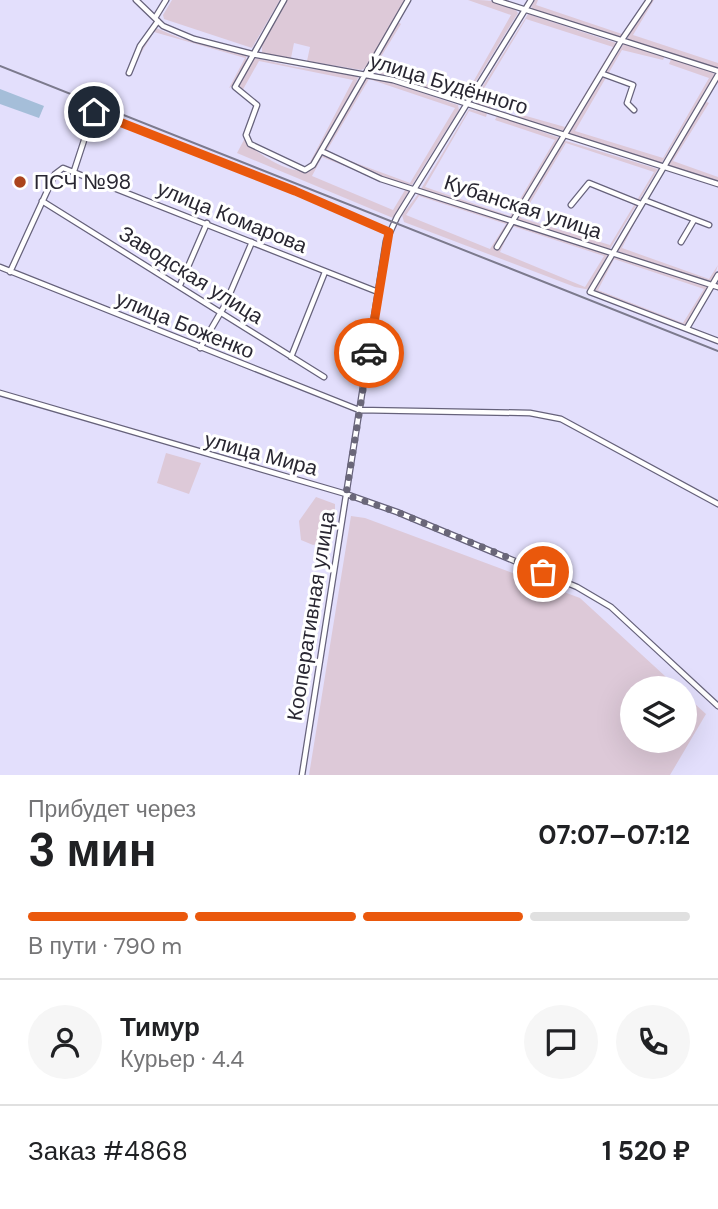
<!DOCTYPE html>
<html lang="ru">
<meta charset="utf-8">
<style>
:root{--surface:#fff;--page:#f6f6f6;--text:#202124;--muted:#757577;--line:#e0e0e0;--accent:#ea580c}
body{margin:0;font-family:"DM Sans",sans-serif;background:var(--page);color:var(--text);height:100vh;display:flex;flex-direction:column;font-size:26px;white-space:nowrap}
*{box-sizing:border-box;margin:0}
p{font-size:23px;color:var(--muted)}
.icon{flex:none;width:38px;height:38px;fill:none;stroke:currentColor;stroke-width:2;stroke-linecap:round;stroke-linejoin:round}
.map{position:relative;height:775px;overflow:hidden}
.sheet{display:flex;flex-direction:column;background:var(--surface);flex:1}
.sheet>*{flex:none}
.buttons{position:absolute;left:620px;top:676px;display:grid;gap:14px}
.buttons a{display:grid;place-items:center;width:77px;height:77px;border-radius:50%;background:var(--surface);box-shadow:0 7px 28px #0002;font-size:35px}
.pin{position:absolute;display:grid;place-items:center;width:60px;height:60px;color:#fff;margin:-30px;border:4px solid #fff;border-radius:50%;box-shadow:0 2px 7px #0007}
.courier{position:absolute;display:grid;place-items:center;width:70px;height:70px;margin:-35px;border:5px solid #ea580c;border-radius:50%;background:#fff;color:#222;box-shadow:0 2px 9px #0007}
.head em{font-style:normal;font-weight:700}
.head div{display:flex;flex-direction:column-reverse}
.head{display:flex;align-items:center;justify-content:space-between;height:119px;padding:0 28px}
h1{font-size:46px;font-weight:700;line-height:52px}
.bar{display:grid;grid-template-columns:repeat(4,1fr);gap:10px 7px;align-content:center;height:84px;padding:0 28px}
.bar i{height:9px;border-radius:5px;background:var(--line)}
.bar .active{background:var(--accent)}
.bar p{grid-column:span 4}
.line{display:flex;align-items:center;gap:18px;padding:0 28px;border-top:2px solid var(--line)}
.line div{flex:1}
.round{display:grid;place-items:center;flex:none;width:74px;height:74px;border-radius:37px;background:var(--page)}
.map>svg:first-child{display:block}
</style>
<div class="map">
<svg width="718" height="775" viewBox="0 0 718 775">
<rect width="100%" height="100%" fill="#e3dffc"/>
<path fill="#ddc9d8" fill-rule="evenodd" d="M 172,0 L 280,0 L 252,48 L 164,19 L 163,15 Z
M 286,0 L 406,0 L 366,68 L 361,70 L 307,61 L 310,47 L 294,43 L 291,58 L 262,53 L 262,43 Z
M 468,0 C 483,0 509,0 518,13 L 465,99 L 459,100 L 369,70 L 398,22 L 401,24 L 376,65 L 464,98 L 511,15 Z
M 535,0 L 538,0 L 536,5 L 622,34 L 646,0 L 622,38 L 533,10 L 531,6 Z
M 651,0 L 654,0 L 633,35 L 718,63 L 718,68 L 628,41 L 628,34 Z
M 528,14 L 616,43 L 617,45 L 565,131 L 517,118 L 519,114 L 565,127 L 613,47 L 526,19 L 477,100 L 494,106 L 490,109 L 477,104 L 474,100 Z
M 156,28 L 180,38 L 246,55 C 248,65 237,85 229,88 L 245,58 L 154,32 L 135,63 L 141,48 Z
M 624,43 L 665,55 L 663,60 L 622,50 L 575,131 L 663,158 L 709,78 L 669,64 L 672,57 L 715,74 L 661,164 L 568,134 Z
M 255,58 L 296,67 L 359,75 L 352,94 L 314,162 L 307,169 L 254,147 L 247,136 L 251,141 L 307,168 L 353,80 L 259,61 L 241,93 L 237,88 Z
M 365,77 L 381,79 L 458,105 L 459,110 L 412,185 L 388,180 L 324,152 ZM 369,79 L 455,108 L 410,183 L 326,152 Z
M 705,101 L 709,103 L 673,161 L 718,177 L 718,183 L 667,166 Z
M 469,109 L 487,113 L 486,117 L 469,111 L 425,187 L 510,216 L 555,140 L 495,120 L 497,116 L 560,138 L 512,219 L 421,189 Z
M 245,138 C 254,154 293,176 311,170 L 323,155 L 410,189 L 393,218 L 237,153 ZM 322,157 L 405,190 L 393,210 L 312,176 Z
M 563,140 L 658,169 L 610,249 L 517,220 ZM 566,143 L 654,172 L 610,245 L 521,218 Z
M 419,193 L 608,254 L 590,290 L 575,287 L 404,222 L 402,215 ZM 419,196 L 506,224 L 490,249 L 406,215 ZM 512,226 L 604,256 L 585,287 L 500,252 Z
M 645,202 L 622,248 L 709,279 L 718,265 L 712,283 L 617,251 Z
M 612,254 L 710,286 L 686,326 L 682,326 L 596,292 L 594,289 ZM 614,259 L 704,289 L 683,323 L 598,290 Z
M 166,453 L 201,463 L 189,494 L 157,483 Z
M 316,497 L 335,504 L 335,529 L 328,541 L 313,545 L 301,540 L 299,521 Z
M 351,516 L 365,518 L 580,598 L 678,688 L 632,688 L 632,740 L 684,740 L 684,694 L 706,714 L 670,775 L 309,775 Z"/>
<path fill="#a5bed9" d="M 0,89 L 44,106 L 39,118 L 0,104 Z"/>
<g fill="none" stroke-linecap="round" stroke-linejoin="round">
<g stroke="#66627b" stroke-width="7">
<path id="minor" d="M 136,0 L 163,26 L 194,39 L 252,54 L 393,80 L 718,184
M 284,0 L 235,87 L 257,105 L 246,135 L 250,144 L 305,170 L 313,165 L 408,0
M 495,0 L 718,71
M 155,18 L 166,0
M 129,73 L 140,46 L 158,21
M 603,74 L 633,85 L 627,103 L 634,110
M 718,75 L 590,292 L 718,341
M 76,105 L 295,191 L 389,232
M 321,151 L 381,179 L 718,287
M 74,171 L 91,119
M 644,200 L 709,225
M 42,201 L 324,377
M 571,205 L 589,183 L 641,204
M 681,242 L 694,220
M 497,247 L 621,41 L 649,0
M 0,267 L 359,410 L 530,413 L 561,419 L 718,504
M 10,272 L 55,174 L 63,168 L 378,292
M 180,285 L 207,223
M 687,328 L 718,275
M 200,348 L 225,305 L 252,242
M 291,357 L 325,272
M 0,393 L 346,494 L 397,512 L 577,587 L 611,607 L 718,706
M 302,775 L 386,241 L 397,217 L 531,0"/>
</g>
<use href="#minor" stroke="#fff" stroke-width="4.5"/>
<path stroke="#7c7a8d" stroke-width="2" d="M 0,66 L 718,351"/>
</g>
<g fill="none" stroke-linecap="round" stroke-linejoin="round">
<path stroke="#6a6779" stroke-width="7" stroke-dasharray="0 12.6" d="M 369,353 L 346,495 L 397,512 L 543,572"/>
<path stroke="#ea580c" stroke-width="9" d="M 94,112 L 295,191 L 389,232 L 369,353"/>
</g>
<circle fill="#ab441d" stroke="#fff" stroke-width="2.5" cx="20" cy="182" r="7"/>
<g text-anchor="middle" stroke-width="6" stroke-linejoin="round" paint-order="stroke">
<g font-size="21" fill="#292732" stroke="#fff">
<text transform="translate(449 84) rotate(17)" y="7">улица Будённого</text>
<text transform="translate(523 207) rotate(18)" y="7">Кубанская улица</text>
<text transform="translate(232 217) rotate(22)" y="7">улица Комарова</text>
<text transform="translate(191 275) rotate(32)" y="7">Заводская улица</text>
<text transform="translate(185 325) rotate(22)" y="7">улица Боженко</text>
<text transform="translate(261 454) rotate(15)" y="7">улица Мира</text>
<text transform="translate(311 616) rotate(-81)" y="7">Кооперативная улица</text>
</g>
<g font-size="21" fill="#292732" stroke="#fff" text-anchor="start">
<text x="34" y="189">ПСЧ №98</text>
</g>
</g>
</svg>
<div class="buttons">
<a><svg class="icon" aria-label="layers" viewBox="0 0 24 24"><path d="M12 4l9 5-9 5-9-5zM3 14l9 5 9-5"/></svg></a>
</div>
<div class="pin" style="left:543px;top:572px;background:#ea580c"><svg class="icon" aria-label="bag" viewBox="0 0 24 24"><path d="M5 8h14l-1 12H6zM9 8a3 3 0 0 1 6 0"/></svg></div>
<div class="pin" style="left:94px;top:112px;background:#1f2937"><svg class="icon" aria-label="home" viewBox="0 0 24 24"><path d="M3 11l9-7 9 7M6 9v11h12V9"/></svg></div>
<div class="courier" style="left:369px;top:353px"><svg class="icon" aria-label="car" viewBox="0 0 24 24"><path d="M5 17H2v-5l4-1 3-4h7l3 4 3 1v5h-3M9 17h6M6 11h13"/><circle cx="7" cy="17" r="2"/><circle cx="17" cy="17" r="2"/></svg></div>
</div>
<section class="sheet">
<div class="head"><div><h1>3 мин</h1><p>Прибудет через</p></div><em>07:07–07:12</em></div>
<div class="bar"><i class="active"></i><i class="active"></i><i class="active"></i><i></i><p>В пути · 790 m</p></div>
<div class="line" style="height:126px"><a class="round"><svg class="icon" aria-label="person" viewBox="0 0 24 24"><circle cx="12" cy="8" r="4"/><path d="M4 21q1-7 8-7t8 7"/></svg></a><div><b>Тимур</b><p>Курьер · 4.4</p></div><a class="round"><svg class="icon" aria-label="chat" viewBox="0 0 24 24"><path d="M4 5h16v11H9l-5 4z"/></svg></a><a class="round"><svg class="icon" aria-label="phone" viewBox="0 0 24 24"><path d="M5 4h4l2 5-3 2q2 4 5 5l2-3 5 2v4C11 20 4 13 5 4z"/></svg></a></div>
<div class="line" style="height:91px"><div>Заказ #4868</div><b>1 520 ₽</b></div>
</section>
